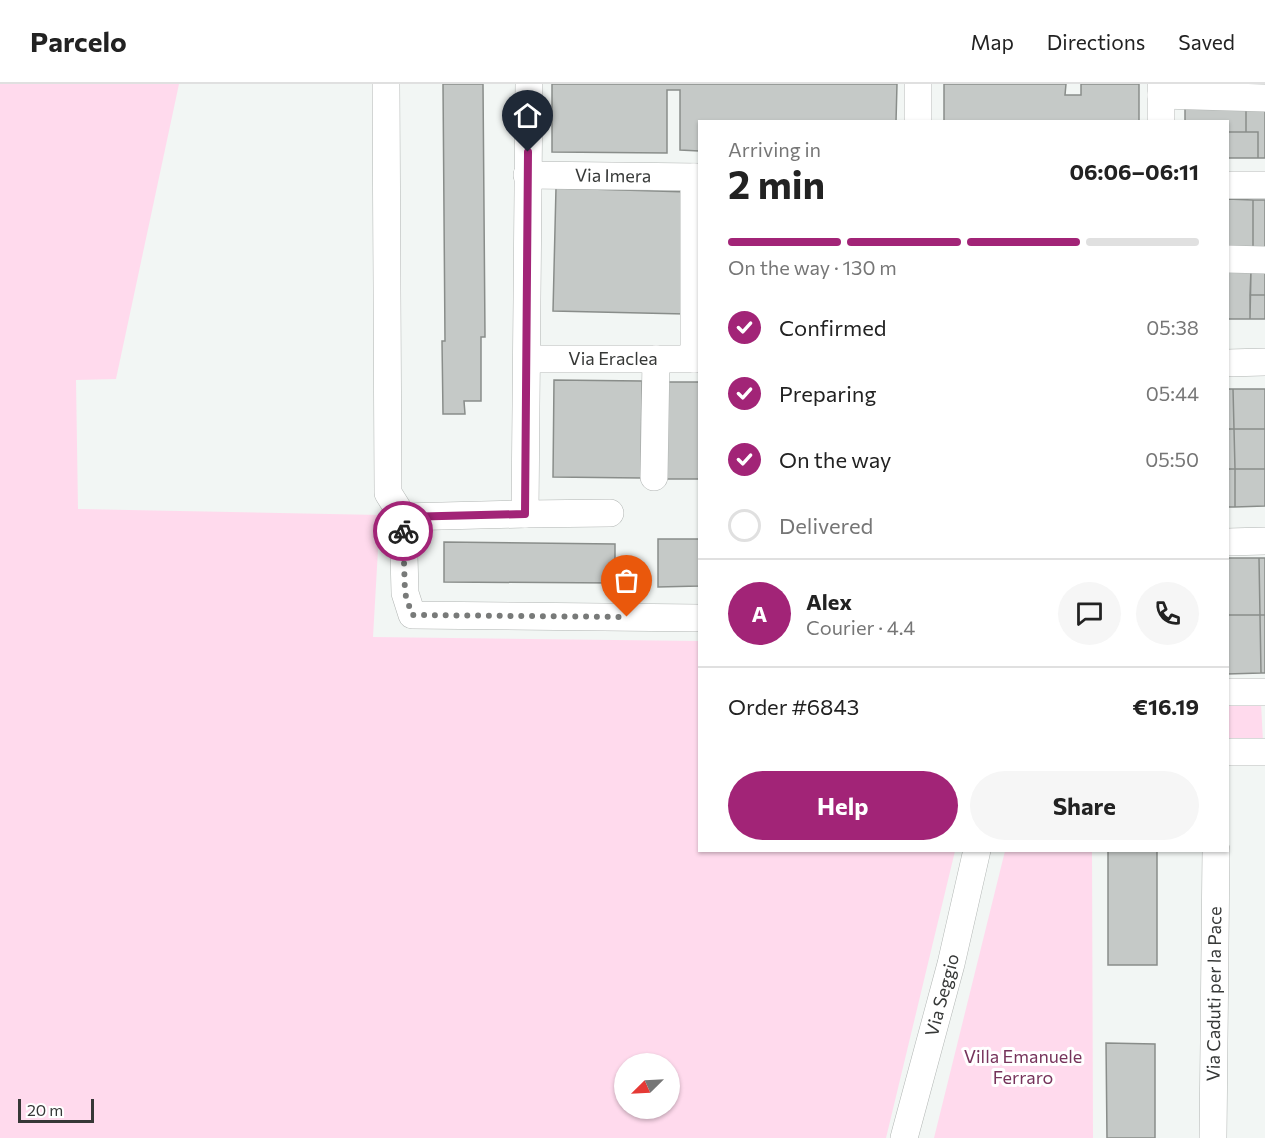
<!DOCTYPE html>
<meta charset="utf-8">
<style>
:root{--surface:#fff;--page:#f6f6f6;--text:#222;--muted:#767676;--line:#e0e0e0;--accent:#a22477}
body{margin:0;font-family:Commissioner,sans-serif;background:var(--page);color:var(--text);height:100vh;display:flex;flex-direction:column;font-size:22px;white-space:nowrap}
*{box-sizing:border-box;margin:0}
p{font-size:20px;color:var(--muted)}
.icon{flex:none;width:33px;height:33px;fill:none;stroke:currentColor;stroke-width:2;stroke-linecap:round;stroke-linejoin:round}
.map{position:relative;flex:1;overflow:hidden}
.panel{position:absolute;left:698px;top:36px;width:531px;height:732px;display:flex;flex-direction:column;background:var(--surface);border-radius:0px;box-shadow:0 2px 4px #0004}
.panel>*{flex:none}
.needle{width:39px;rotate:246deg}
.tools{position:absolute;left:614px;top:969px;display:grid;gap:12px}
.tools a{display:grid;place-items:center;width:66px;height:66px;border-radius:50%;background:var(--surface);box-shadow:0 2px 4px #0004;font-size:30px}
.scale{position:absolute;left:18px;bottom:15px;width:76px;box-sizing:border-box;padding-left:6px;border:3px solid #363837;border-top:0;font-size:16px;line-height:21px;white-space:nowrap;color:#363837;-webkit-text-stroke:4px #fff;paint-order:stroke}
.pin{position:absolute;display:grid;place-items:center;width:51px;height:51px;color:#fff;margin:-62px -26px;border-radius:50% 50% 50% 0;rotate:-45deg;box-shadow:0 0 6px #0007}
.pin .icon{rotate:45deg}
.courier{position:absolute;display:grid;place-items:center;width:60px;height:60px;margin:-30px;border:4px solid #a22477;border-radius:50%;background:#fff;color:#222;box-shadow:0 2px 8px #0007}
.headline em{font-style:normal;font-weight:700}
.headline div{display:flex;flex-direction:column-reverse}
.headline{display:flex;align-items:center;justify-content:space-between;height:102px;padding:0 30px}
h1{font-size:39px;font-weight:700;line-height:45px}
.bar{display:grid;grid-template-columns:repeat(4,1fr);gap:9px 6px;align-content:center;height:72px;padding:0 30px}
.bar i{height:8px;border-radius:4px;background:var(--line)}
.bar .current{background:var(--accent)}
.bar p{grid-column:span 4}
.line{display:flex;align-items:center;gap:15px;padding:0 30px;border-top:2px solid var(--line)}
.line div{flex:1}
.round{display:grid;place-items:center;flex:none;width:63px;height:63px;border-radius:32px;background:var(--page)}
ol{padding:0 30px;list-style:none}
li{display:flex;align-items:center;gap:18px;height:66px}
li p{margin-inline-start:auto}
li .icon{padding:6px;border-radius:50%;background:var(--accent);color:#fff;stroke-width:4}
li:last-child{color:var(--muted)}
li i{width:33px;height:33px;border:3px solid var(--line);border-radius:50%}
.action{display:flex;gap:12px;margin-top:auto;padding:12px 30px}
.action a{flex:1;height:69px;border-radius:36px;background:var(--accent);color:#fff;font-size:24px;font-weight:700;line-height:69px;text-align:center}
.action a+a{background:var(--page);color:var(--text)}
header{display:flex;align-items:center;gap:36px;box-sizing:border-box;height:84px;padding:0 30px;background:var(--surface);border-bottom:2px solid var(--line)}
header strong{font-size:28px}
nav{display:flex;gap:33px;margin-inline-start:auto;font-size:21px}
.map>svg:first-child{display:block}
</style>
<header>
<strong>Parcelo</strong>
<nav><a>Map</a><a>Directions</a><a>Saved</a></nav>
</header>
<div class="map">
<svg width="1265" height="1054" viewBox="0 0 1265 1054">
<rect width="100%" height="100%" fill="#f2f6f4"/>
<path fill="#ffdaed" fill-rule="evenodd" d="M 0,0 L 179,0 L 116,295 L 76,296 L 78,425 L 380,431 L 373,553 L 699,557 L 699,766 L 955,767 L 886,1054 L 0,1054 ZM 624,980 L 669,980 L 669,1024 L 624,1024 Z
M 1227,618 L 1261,619 L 1263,658 L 1227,658 Z
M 1005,767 L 1092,767 L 1093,1054 L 934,1054 Z"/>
<path fill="#c5c9c7" stroke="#898d8a" stroke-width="1.5" d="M 443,0 L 483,0 L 485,253 L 481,253 L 481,317 L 464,317 L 465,330 L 443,330 L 442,257 L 445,257 Z
M 552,0 L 897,0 L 896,38 L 699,38 L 699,67 L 680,66 L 680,6 L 667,6 L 667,69 L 552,68 Z
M 944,0 L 1066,0 L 1065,11 L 1081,11 L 1081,0 L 1139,0 L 1139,38 L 944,38 Z
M 1185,23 L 1246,23 L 1246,48 L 1227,48 L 1227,38 L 1185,38 Z
M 1246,23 L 1265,23 L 1265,74 L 1258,74 L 1258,48 L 1246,48 Z
M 1227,48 L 1258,48 L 1258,74 L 1227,74 Z
M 556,104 L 688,108 L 685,230 L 553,227 Z
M 1227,115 L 1253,116 L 1253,165 L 1227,165 Z
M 1253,116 L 1265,116 L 1265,165 L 1253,165 Z
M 1227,186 L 1251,186 L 1250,235 L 1227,235 Z
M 1251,186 L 1265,186 L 1265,211 L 1250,211 Z
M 1250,211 L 1265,211 L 1265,235 L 1250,235 Z
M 554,296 L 642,297 L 641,394 L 553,393 Z
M 663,298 L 699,298 L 699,395 L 662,395 Z
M 1227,305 L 1233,305 L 1234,345 L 1227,345 Z
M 1233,305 L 1265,305 L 1265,345 L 1234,345 Z
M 1227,345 L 1234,345 L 1235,385 L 1227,385 Z
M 1234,345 L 1265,345 L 1265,385 L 1235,385 Z
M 1227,385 L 1235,385 L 1235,423 L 1227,423 Z
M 1235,385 L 1265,385 L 1265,422 L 1235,423 Z
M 658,455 L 699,455 L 699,502 L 658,503 Z
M 444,458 L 615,460 L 615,499 L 444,498 Z
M 1227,474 L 1259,474 L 1260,531 L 1227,531 Z
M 1259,474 L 1265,474 L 1265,531 L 1260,531 Z
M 1227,531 L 1260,531 L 1261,589 L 1227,590 Z
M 1260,531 L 1265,531 L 1265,589 L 1261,589 Z
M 1108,766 L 1157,766 L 1157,881 L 1108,881 Z
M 1106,959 L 1155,960 L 1155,1054 L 1107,1054 Z"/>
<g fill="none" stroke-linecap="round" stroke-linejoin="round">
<g stroke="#b1b5b3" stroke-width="28">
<g id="minor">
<path d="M 386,0 L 388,409 L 403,433 L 405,509 L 412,531 L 699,534"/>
<path d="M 1161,0 L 1161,38"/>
<path d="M 1161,11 L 1265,14"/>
<path d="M 918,38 L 918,0"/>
<path id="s1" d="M 527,91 L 699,93"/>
<path d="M 1227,101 L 1265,101"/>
<path d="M 1227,175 L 1265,176"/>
<path id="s2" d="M 527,275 L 699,275"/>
<path d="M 694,275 L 694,93"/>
<path d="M 1227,279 L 1265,278"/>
<path d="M 654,393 L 656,275"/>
<path d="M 525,430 L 610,429"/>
<path d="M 403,433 L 525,430 L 529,0"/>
<path d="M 1227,458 L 1265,457"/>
<path d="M 1227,608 L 1265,608"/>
<path d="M 1227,668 L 1265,668"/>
<path id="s3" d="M 904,1054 L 951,880 L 977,766"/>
<path id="s4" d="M 1213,1054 L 1216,766"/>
</g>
</g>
<use href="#minor" stroke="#fff" stroke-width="27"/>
</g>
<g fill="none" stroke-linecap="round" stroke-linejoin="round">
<path stroke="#787a79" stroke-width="6" stroke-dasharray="0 10.8" d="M 403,447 L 405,509 L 412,531 L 627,533"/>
<path stroke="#a22477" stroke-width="8" d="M 403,447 L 403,433 L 525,430 L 528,68"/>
</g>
<g text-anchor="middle" stroke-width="6" stroke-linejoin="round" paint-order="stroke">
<g font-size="18" fill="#363837" stroke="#fff">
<text dy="6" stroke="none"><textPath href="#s1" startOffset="86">Via Imera</textPath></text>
<text dy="6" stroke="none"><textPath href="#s2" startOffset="86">Via Eraclea</textPath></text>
<text dy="6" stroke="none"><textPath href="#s4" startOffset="144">Via Caduti per la Pace</textPath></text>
<text dy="6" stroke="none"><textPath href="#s3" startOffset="148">Via Seggio</textPath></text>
</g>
<g font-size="18" fill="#76335b" stroke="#fff">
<text x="1023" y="979">Villa Emanuele<tspan x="1023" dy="21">Ferraro</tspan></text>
</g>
</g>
</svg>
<div class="tools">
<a><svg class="needle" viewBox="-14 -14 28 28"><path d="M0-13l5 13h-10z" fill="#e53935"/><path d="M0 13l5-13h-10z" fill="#767676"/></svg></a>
</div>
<div class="scale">20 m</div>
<div class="pin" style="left:627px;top:533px;background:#ea580c"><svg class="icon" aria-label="bag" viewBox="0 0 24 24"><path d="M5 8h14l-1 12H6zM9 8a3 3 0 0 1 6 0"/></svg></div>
<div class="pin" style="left:528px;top:68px;background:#1f2937"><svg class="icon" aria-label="home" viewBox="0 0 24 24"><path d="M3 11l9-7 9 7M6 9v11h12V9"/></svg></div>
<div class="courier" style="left:403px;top:447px"><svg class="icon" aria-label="bike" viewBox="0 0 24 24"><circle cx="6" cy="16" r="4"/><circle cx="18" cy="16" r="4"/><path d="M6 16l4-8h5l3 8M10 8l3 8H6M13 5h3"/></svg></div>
<section class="panel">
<div class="headline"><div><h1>2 min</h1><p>Arriving in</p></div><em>06:06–06:11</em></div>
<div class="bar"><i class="current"></i><i class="current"></i><i class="current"></i><i></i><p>On the way · 130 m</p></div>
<ol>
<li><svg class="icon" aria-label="check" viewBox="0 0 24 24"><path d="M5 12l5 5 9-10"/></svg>Confirmed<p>05:38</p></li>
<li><svg class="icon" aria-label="check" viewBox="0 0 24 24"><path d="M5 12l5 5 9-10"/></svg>Preparing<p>05:44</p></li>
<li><svg class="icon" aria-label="check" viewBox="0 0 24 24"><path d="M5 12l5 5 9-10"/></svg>On the way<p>05:50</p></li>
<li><i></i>Delivered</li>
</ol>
<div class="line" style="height:108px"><b class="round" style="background:var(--accent);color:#fff">A</b><div><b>Alex</b><p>Courier · 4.4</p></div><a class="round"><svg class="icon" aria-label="chat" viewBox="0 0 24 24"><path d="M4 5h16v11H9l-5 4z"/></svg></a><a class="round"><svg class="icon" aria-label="phone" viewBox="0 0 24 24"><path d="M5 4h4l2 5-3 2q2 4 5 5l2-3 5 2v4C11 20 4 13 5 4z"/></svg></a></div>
<div class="line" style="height:78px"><div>Order #6843</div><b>€16.19</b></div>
<div class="action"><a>Help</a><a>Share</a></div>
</section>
</div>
